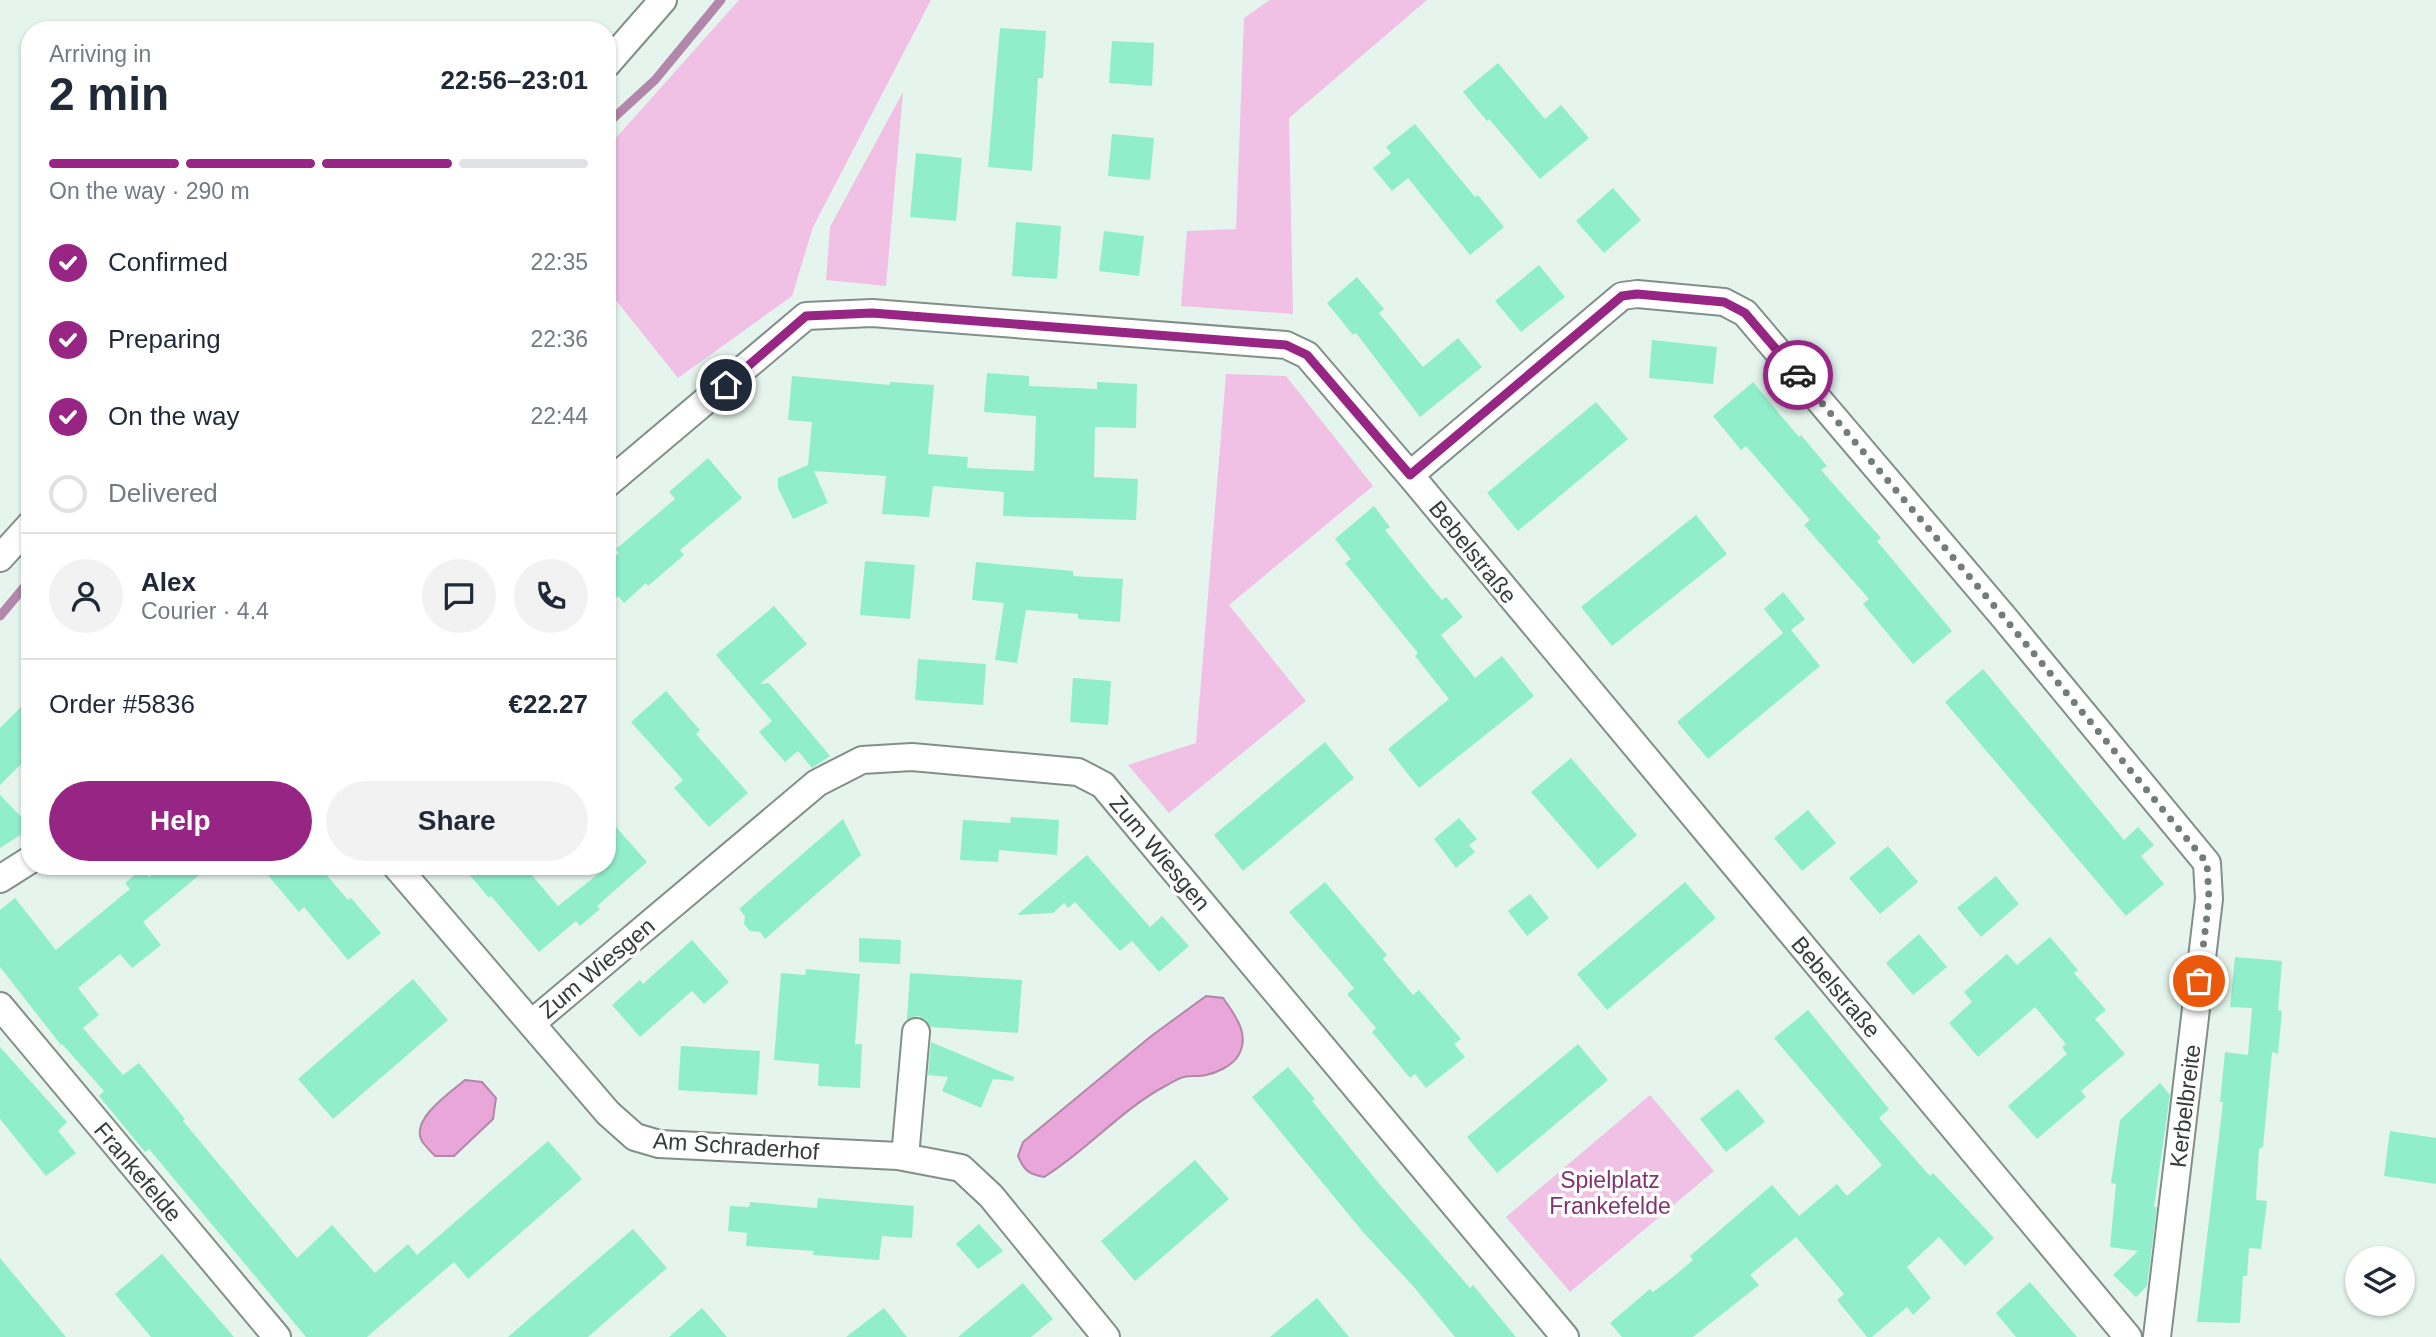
<!DOCTYPE html>
<meta charset="utf-8">
<style>
:root{--surface:#fff;--page:#f2f2f3;--text:#1f2937;--muted:#747a83;--line:#e0e1e3;--accent:#962584}
body{margin:0;font-family:Arial,sans-serif;background:var(--page);color:var(--text);height:100vh;display:flex;flex-direction:column;font-size:26px;white-space:nowrap}
*{box-sizing:border-box;margin:0}
p{font-size:23px;color:var(--muted)}
.icon{flex:none;width:38px;height:38px;fill:none;stroke:currentColor;stroke-width:2;stroke-linecap:round;stroke-linejoin:round}
.map{position:relative;flex:1;overflow:hidden}
.side{position:absolute;left:21px;top:21px;width:595px;height:854px;display:flex;flex-direction:column;background:var(--surface);border-radius:28px;box-shadow:0 2px 5px #0004}
.side>*{flex:none}
.tools{position:absolute;left:2345px;top:1246px;display:grid;gap:14px}
.tools a{display:grid;place-items:center;width:70px;height:70px;border-radius:50%;background:var(--surface);box-shadow:0 2px 5px #0004;font-size:35px}
.pin{position:absolute;display:grid;place-items:center;width:60px;height:60px;color:#fff;margin:-30px;border:4px solid #fff;border-radius:50%;box-shadow:0 2px 7px #0007}
.courier{position:absolute;display:grid;place-items:center;width:70px;height:70px;margin:-35px;border:5px solid #962584;border-radius:50%;background:#fff;color:#222;box-shadow:0 2px 9px #0007}
.summary em{font-style:normal;font-weight:700}
.summary div{display:flex;flex-direction:column-reverse}
.summary{display:flex;align-items:center;justify-content:space-between;height:119px;padding:0 28px}
h1{font-size:46px;font-weight:700;line-height:52px}
.bar{display:grid;grid-template-columns:repeat(4,1fr);gap:10px 7px;align-content:center;height:84px;padding:0 28px}
.bar i{height:9px;border-radius:5px;background:var(--line)}
.bar .active{background:var(--accent)}
.bar p{grid-column:span 4}
.line{display:flex;align-items:center;gap:18px;padding:0 28px;border-top:2px solid var(--line)}
.line div{flex:1}
.round{display:grid;place-items:center;flex:none;width:74px;height:74px;border-radius:37px;background:var(--page)}
ol{padding:0 28px;list-style:none}
li{display:flex;align-items:center;gap:21px;height:77px}
li p{margin-inline-start:auto}
li .icon{padding:7px;border-radius:50%;background:var(--accent);color:#fff;stroke-width:4}
li:last-child{color:var(--muted)}
li i{width:38px;height:38px;border:4px solid var(--line);border-radius:50%}
.primary-button{display:flex;gap:14px;margin-top:auto;padding:14px 28px}
.primary-button a{flex:1;height:80px;border-radius:42px;background:var(--accent);color:#fff;font-size:28px;font-weight:700;line-height:80px;text-align:center}
.primary-button a+a{background:var(--page);color:var(--text)}
.map>svg:first-child{display:block}
</style>
<div class="map">
<svg width="2436" height="1337" viewBox="0 0 2436 1337">
<rect width="100%" height="100%" fill="#e5f5ee"/>
<path fill="#f0c1e4" d="M 739,0 L 931,0 L 813,227 L 792,296 L 678,378 L 607,289 L 607,148 Z
M 1270,0 L 1427,0 L 1289,118 L 1293,314 L 1181,306 L 1187,231 L 1236,229 L 1244,18 Z
M 903,92 L 886,286 L 826,280 L 830,227 Z
M 1226,374 L 1286,376 L 1373,486 L 1229,605 L 1306,701 L 1169,813 L 1128,765 L 1196,743 Z
M 1650,1095 L 1714,1171 L 1570,1292 L 1506,1217 Z"/>
<path fill="#e9a7d9" stroke="#b387a9" stroke-width="2" d="M 1206,996 L 1223,998 C 1235,1015 1251,1035 1238,1056 C 1232,1066 1216,1073 1206,1075 C 1199,1077 1191,1075 1184,1077 C 1179,1078 1174,1081 1169,1084 C 1122,1108 1088,1150 1044,1177 C 1028,1174 1024,1170 1018,1156 L 1023,1142 L 1150,1037 Z
M 465,1080 L 482,1082 L 496,1098 L 493,1119 L 454,1156 L 435,1156 C 431,1151 423,1145 421,1139 C 412,1118 451,1092 465,1080 Z"/>
<g fill="none" stroke-linecap="round" stroke-linejoin="round">
<path stroke="#b387a9" stroke-width="9" d="M 607,124 L 655,80 L 721,0
M 0,616 L 30,580"/>
</g>
<path fill="#91eecc" d="M 1000,28 L 1046,31 L 1043,78 L 1038,78 L 1032,171 L 988,167 Z
M 1112,41 L 1154,43 L 1152,86 L 1109,83 Z
M 1498,63 L 1545,119 L 1561,105 L 1589,138 L 1540,179 L 1489,119 L 1487,121 L 1463,92 Z
M 1415,124 L 1475,197 L 1478,195 L 1504,227 L 1470,255 L 1408,178 L 1392,191 L 1373,168 L 1391,153 L 1386,147 Z
M 1112,134 L 1154,138 L 1150,180 L 1108,176 Z
M 916,153 L 962,158 L 956,221 L 910,217 Z
M 1613,188 L 1641,220 L 1604,253 L 1576,221 Z
M 1016,222 L 1061,226 L 1057,279 L 1012,276 Z
M 1104,231 L 1144,236 L 1139,276 L 1099,271 Z
M 1539,265 L 1565,297 L 1521,332 L 1495,301 Z
M 1357,277 L 1384,309 L 1379,313 L 1423,367 L 1458,338 L 1482,367 L 1420,417 L 1356,333 L 1353,335 L 1327,303 Z
M 1652,340 L 1717,347 L 1713,384 L 1649,378 Z
M 987,373 L 1029,376 L 1029,386 L 1097,389 L 1097,382 L 1137,384 L 1136,428 L 1095,427 L 1094,477 L 1138,479 L 1136,520 L 1003,516 L 1004,492 L 933,486 L 929,517 L 882,514 L 886,476 L 814,471 L 828,503 L 793,519 L 778,488 L 778,478 L 808,465 L 812,422 L 788,420 L 792,376 L 890,385 L 890,382 L 934,385 L 928,454 L 968,457 L 967,468 L 1034,471 L 1036,416 L 984,412 Z
M 1753,382 L 1799,437 L 1801,435 L 1827,466 L 1821,470 L 1881,538 L 1877,541 L 1952,631 L 1913,664 L 1863,604 L 1869,599 L 1804,525 L 1810,520 L 1746,446 L 1741,450 L 1713,416 Z
M 1596,402 L 1628,439 L 1518,531 L 1487,493 Z
M 708,458 L 742,498 L 680,550 L 684,555 L 648,586 L 646,583 L 624,603 L 618,596 L 607,606 L 607,563 L 619,553 L 616,549 L 675,499 L 669,492 Z
M 1374,506 L 1390,527 L 1385,530 L 1421,575 L 1442,600 L 1446,597 L 1463,617 L 1441,635 L 1475,678 L 1502,656 L 1534,696 L 1419,788 L 1388,749 L 1449,699 L 1415,656 L 1418,653 L 1345,563 L 1351,559 L 1335,539 Z
M 1696,515 L 1727,554 L 1612,646 L 1581,607 Z
M 865,561 L 915,565 L 910,619 L 860,615 Z
M 976,562 L 1073,571 L 1073,576 L 1123,579 L 1120,622 L 1078,619 L 1078,614 L 1026,610 L 1017,663 L 995,660 L 1004,603 L 972,600 Z
M 1783,592 L 1805,619 L 1791,630 L 1820,666 L 1708,759 L 1677,722 L 1783,633 L 1764,609 Z
M 774,606 L 807,644 L 760,684 L 769,683 L 830,756 L 812,768 L 798,751 L 785,762 L 759,732 L 772,721 L 716,655 Z
M 918,659 L 986,664 L 983,705 L 915,700 Z
M 1983,669 L 2124,840 L 2138,827 L 2154,845 L 2141,856 L 2164,884 L 2126,916 L 1945,702 Z
M 1073,678 L 1111,681 L 1108,725 L 1070,722 Z
M 666,691 L 700,730 L 696,734 L 748,793 L 709,827 L 674,788 L 683,780 L 631,722 Z
M 30,698 L 30,755 L 0,785 L 0,728 Z
M 1325,742 L 1354,778 L 1243,871 L 1214,835 Z
M 1571,758 L 1637,835 L 1598,869 L 1531,792 Z
M 0,795 L 30,826 L 30,829 L 0,848 Z
M 1808,810 L 1836,843 L 1802,871 L 1774,838 Z
M 607,817 L 647,862 L 597,906 L 600,909 L 580,926 L 576,921 L 539,952 L 491,896 L 489,898 L 462,866 L 524,866 L 558,906 L 607,867 Z
M 1011,817 L 1059,820 L 1057,855 L 999,850 L 998,862 L 960,860 L 963,820 L 1010,823 Z
M 1459,818 L 1477,839 L 1469,845 L 1475,852 L 1456,868 L 1434,839 Z
M 843,819 L 861,855 L 765,939 L 760,932 L 750,931 L 744,924 L 745,916 L 739,909 Z
M 1888,846 L 1918,882 L 1880,914 L 1849,878 Z
M 1087,855 L 1150,927 L 1162,916 L 1189,946 L 1159,972 L 1132,941 L 1120,951 L 1075,902 L 1068,908 L 1064,903 L 1053,913 L 1017,915 Z
M 162,866 L 210,866 L 143,922 L 161,945 L 132,968 L 120,954 L 78,988 L 99,1015 L 83,1028 L 123,1075 L 139,1063 L 185,1119 L 183,1121 L 297,1258 L 332,1225 L 375,1273 L 408,1244 L 417,1255 L 548,1141 L 582,1179 L 468,1279 L 454,1262 L 367,1337 L 306,1337 L 149,1149 L 145,1152 L 99,1096 L 104,1091 L 62,1044 L 61,1045 L 0,967 L 0,910 L 15,898 L 56,950 L 130,889 L 125,883 L 142,869 L 149,877 Z
M 260,866 L 319,866 L 348,900 L 351,898 L 381,933 L 348,960 L 304,907 L 299,912 Z
M 1996,876 L 2019,904 L 1981,937 L 1957,908 Z
M 1325,882 L 1387,955 L 1383,959 L 1413,995 L 1419,990 L 1461,1039 L 1454,1044 L 1465,1057 L 1426,1088 L 1415,1074 L 1410,1078 L 1372,1032 L 1376,1028 L 1347,994 L 1354,988 L 1289,912 Z
M 1685,882 L 1716,918 L 1607,1010 L 1577,974 Z
M 1530,894 L 1549,918 L 1527,936 L 1508,911 Z
M 1919,934 L 1947,967 L 1913,995 L 1886,963 Z
M 2050,937 L 2078,970 L 2074,973 L 2106,1010 L 2095,1019 L 2125,1054 L 2081,1091 L 2086,1097 L 2037,1139 L 2008,1106 L 2067,1054 L 2062,1047 L 2066,1044 L 2035,1007 L 1978,1057 L 1949,1023 L 1972,1002 L 1964,992 L 2007,954 L 2017,965 Z
M 859,938 L 901,940 L 900,964 L 859,962 Z
M 692,940 L 729,982 L 704,1004 L 692,991 L 640,1037 L 612,1005 L 640,980 L 643,984 Z
M 2235,957 L 2282,961 L 2278,1010 L 2282,1011 L 2278,1054 L 2272,1052 L 2263,1147 L 2259,1149 L 2256,1200 L 2267,1201 L 2261,1249 L 2249,1248 L 2247,1276 L 2243,1276 L 2240,1323 L 2197,1322 L 2223,1102 L 2220,1102 L 2225,1052 L 2248,1055 L 2252,1008 L 2230,1007 Z
M 806,969 L 860,974 L 855,1044 L 862,1044 L 860,1088 L 818,1086 L 819,1064 L 774,1060 L 781,973 L 805,975 Z
M 910,973 L 1022,980 L 1018,1033 L 931,1027 L 926,1020 L 918,1016 L 907,1020 Z
M 413,979 L 448,1020 L 333,1119 L 298,1079 Z
M 1808,1010 L 1889,1109 L 1879,1118 L 1930,1176 L 1933,1173 L 1994,1238 L 1965,1266 L 1939,1237 L 1907,1267 L 1931,1298 L 1913,1315 L 1907,1307 L 1872,1337 L 1867,1337 L 1837,1300 L 1844,1294 L 1796,1237 L 1750,1275 L 1759,1285 L 1693,1337 L 1622,1337 L 1610,1323 L 1650,1289 L 1653,1292 L 1673,1277 L 1693,1260 L 1690,1256 L 1772,1185 L 1799,1216 L 1837,1184 L 1847,1196 L 1882,1165 L 1774,1038 Z
M 931,1042 L 1014,1077 L 1013,1081 L 993,1079 L 981,1108 L 942,1091 L 948,1077 L 928,1075 Z
M 1578,1044 L 1608,1080 L 1497,1173 L 1467,1137 Z
M 681,1046 L 760,1051 L 757,1095 L 678,1090 Z
M 0,1047 L 67,1122 L 58,1131 L 76,1153 L 46,1176 L 0,1119 Z
M 1288,1067 L 1315,1099 L 1312,1101 L 1377,1181 L 1470,1288 L 1473,1285 L 1516,1337 L 1455,1337 L 1413,1286 L 1363,1232 L 1252,1097 Z
M 2160,1083 L 2170,1095 L 2154,1207 L 2157,1207 L 2147,1286 L 2136,1297 L 2113,1275 L 2138,1251 L 2110,1247 L 2116,1184 L 2111,1183 L 2120,1120 Z
M 1738,1089 L 1765,1122 L 1726,1152 L 1700,1119 Z
M 2390,1131 L 2436,1138 L 2436,1184 L 2384,1176 Z
M 1195,1160 L 1229,1199 L 1135,1281 L 1101,1241 Z
M 818,1198 L 914,1206 L 912,1238 L 882,1236 L 879,1260 L 813,1255 L 814,1251 L 746,1246 L 747,1233 L 728,1231 L 730,1206 L 749,1207 L 750,1202 L 817,1208 Z
M 979,1224 L 1003,1251 L 978,1269 L 956,1244 Z
M 633,1229 L 667,1268 L 588,1337 L 508,1337 Z
M 162,1254 L 234,1337 L 151,1337 L 115,1294 Z
M 0,1258 L 66,1337 L 0,1337 Z
M 2030,1282 L 2077,1337 L 2016,1337 L 1996,1313 Z
M 1023,1283 L 1053,1319 L 1031,1337 L 958,1337 Z
M 1317,1298 L 1349,1337 L 1270,1337 Z
M 702,1308 L 727,1337 L 669,1337 Z
M 884,1308 L 907,1337 L 846,1337 Z"/>
<g fill="none" stroke-linecap="round" stroke-linejoin="round">
<g stroke="#808f89" stroke-width="30">
<path id="street" d="M 607,64 L 663,0
M 1410,475 L 1622,296 L 1637,294 L 1724,302 L 1745,313 L 2002,615 L 2207,863 L 2209,899 L 2157,1337
M 607,484 L 806,316 L 872,313 L 1286,345 L 1307,355 L 1410,475 L 2128,1337
M 0,558 L 30,525
M 396,866 L 608,1113 L 635,1137 L 659,1144 L 898,1156 L 961,1168 L 991,1196 L 1106,1337
M 0,879 L 30,860
M 0,1006 L 277,1337
M 532,1023 L 817,783 L 862,760 L 912,757 L 1078,772 L 1103,785 L 1565,1337
M 905,1157 L 916,1032"/>
</g>
<use href="#street" stroke="#fff" stroke-width="26"/>
</g>
<g fill="none" stroke-linecap="round" stroke-linejoin="round">
<path stroke="#737d78" stroke-width="7" stroke-dasharray="0 12.6" d="M 1798,375 L 2002,615 L 2207,863 L 2209,899 L 2199,981"/>
<path stroke="#962584" stroke-width="9" d="M 726,385 L 806,316 L 872,313 L 1286,345 L 1307,355 L 1410,475 L 1622,296 L 1637,294 L 1724,302 L 1745,313 L 1798,375"/>
</g>
<g text-anchor="middle" stroke-width="7" stroke-linejoin="round" paint-order="stroke">
<g font-size="23" fill="#363c39" stroke="#fff">
<text transform="translate(1473 552) rotate(51)" y="8">Bebelstraße</text>
<text transform="translate(1160 853) rotate(50)" y="8">Zum Wiesgen</text>
<text transform="translate(597 968) rotate(-40)" y="8">Zum Wiesgen</text>
<text transform="translate(1836 987) rotate(50)" y="8">Bebelstraße</text>
<text transform="translate(2185 1106) rotate(-83)" y="8">Kerbelbreite</text>
<text transform="translate(736 1146) rotate(4)" y="8">Am Schraderhof</text>
<text transform="translate(138 1172) rotate(50)" y="8">Frankefelde</text>
</g>
<g font-size="23" fill="#803472" stroke="#fff">
<text x="1610" y="1188">Spielplatz<tspan x="1610" dy="26">Frankefelde</tspan></text>
</g>
</g>
</svg>
<div class="tools">
<a><svg class="icon" aria-label="layers" viewBox="0 0 24 24"><path d="M12 4l9 5-9 5-9-5zM3 14l9 5 9-5"/></svg></a>
</div>
<div class="pin" style="left:2199px;top:981px;background:#ea580c"><svg class="icon" aria-label="bag" viewBox="0 0 24 24"><path d="M5 8h14l-1 12H6zM9 8a3 3 0 0 1 6 0"/></svg></div>
<div class="pin" style="left:726px;top:385px;background:#1f2937"><svg class="icon" aria-label="home" viewBox="0 0 24 24"><path d="M3 11l9-7 9 7M6 9v11h12V9"/></svg></div>
<div class="courier" style="left:1798px;top:375px"><svg class="icon" aria-label="car" viewBox="0 0 24 24"><path d="M5 17H2v-5l4-1 3-4h7l3 4 3 1v5h-3M9 17h6M6 11h13"/><circle cx="7" cy="17" r="2"/><circle cx="17" cy="17" r="2"/></svg></div>
<section class="side">
<div class="summary"><div><h1>2 min</h1><p>Arriving in</p></div><em>22:56–23:01</em></div>
<div class="bar"><i class="active"></i><i class="active"></i><i class="active"></i><i></i><p>On the way · 290 m</p></div>
<ol>
<li><svg class="icon" aria-label="check" viewBox="0 0 24 24"><path d="M5 12l5 5 9-10"/></svg>Confirmed<p>22:35</p></li>
<li><svg class="icon" aria-label="check" viewBox="0 0 24 24"><path d="M5 12l5 5 9-10"/></svg>Preparing<p>22:36</p></li>
<li><svg class="icon" aria-label="check" viewBox="0 0 24 24"><path d="M5 12l5 5 9-10"/></svg>On the way<p>22:44</p></li>
<li><i></i>Delivered</li>
</ol>
<div class="line" style="height:126px"><a class="round"><svg class="icon" aria-label="person" viewBox="0 0 24 24"><circle cx="12" cy="8" r="4"/><path d="M4 21q1-7 8-7t8 7"/></svg></a><div><b>Alex</b><p>Courier · 4.4</p></div><a class="round"><svg class="icon" aria-label="chat" viewBox="0 0 24 24"><path d="M4 5h16v11H9l-5 4z"/></svg></a><a class="round"><svg class="icon" aria-label="phone" viewBox="0 0 24 24"><path d="M5 4h4l2 5-3 2q2 4 5 5l2-3 5 2v4C11 20 4 13 5 4z"/></svg></a></div>
<div class="line" style="height:91px"><div>Order #5836</div><b>€22.27</b></div>
<div class="primary-button"><a>Help</a><a>Share</a></div>
</section>
</div>
